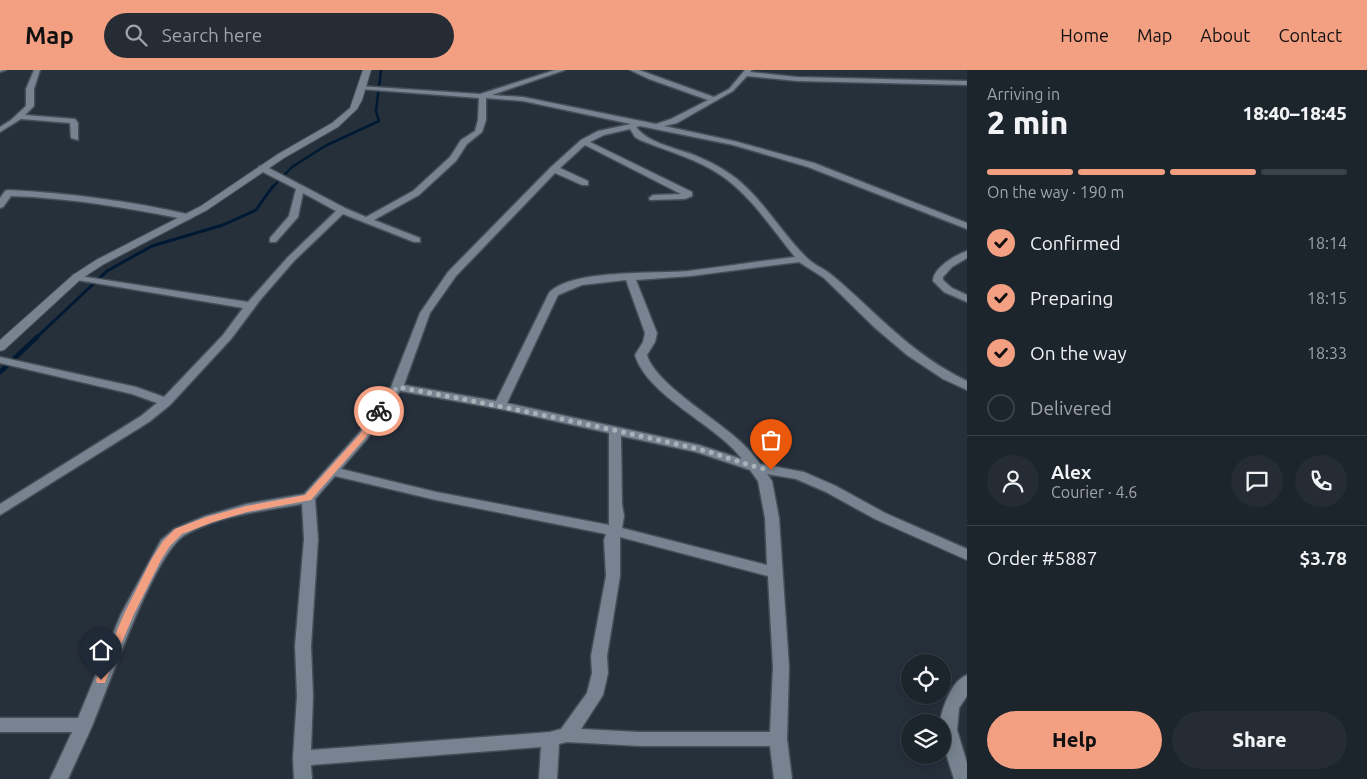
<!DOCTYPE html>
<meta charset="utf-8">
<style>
:root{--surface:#1c242c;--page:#252c34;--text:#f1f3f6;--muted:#a0a4a9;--line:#3a4148;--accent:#f39f82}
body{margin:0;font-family:Ubuntu,sans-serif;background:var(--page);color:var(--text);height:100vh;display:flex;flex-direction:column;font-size:19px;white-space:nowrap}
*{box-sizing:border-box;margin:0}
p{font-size:16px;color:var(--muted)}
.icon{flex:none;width:28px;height:28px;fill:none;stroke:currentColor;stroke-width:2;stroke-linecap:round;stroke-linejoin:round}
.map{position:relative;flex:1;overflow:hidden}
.panel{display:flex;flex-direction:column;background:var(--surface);width:400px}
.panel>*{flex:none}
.tools{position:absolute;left:901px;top:584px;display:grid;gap:10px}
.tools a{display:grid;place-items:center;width:50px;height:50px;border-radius:50%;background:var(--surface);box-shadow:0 2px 12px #0003,0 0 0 1px var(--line);font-size:25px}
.pin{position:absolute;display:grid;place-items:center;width:42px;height:42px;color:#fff;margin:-51px -21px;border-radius:50% 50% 50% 0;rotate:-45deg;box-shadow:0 0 5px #0007}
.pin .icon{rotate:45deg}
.courier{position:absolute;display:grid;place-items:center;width:50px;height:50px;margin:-25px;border:4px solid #f39f82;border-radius:50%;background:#fff;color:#222;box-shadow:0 1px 6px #0007}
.summary em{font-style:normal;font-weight:800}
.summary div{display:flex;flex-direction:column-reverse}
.summary{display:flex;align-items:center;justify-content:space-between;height:85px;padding:0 20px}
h1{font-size:32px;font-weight:800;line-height:38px}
.bar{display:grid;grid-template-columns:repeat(4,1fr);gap:8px 5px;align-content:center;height:60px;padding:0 20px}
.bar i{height:6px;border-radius:4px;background:var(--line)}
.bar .on{background:var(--accent)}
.bar p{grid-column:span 4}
.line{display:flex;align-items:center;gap:12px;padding:0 20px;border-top:1px solid var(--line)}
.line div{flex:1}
.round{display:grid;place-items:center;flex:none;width:52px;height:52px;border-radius:26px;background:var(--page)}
ol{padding:0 20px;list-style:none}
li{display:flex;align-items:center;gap:15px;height:55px}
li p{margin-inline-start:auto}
li .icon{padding:5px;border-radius:50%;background:var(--accent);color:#111;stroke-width:4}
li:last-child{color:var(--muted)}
li i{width:28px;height:28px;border:2px solid var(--line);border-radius:50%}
.button{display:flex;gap:10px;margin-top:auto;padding:10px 20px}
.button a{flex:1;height:58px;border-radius:30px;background:var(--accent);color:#111;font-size:20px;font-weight:800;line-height:58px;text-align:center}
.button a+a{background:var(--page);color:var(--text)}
header{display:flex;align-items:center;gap:30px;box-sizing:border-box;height:70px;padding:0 25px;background:var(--accent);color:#111}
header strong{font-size:24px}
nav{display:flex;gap:28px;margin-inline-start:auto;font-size:18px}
.search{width:350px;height:45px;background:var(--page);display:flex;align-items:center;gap:12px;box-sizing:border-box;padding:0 18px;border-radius:28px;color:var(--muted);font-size:19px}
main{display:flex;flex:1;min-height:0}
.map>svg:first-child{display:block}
</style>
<header>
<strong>Map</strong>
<div class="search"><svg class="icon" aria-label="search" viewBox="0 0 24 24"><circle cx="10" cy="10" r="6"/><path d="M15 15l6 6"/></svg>Search here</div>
<nav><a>Home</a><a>Map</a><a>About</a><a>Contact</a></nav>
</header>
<main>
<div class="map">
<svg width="967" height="709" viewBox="0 0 967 709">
<rect width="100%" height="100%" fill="#26303b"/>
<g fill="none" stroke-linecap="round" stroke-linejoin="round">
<path stroke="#001933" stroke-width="2.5" d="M 272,118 L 292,97 L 325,76 L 379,51 L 376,41 L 381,0"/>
<path stroke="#001933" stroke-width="3" d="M 36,268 L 107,201 L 152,176 L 223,155 L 256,140 L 273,116"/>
<path stroke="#001933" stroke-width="4.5" d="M 0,302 L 37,267"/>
<g stroke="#454d57" stroke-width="3">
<path id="minor" d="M 0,0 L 6,0 L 0,2 Z
M 34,0 L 40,0 L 34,19 L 34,36 L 25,45 L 75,49 L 78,53 L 78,70 L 71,68 L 70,53 L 21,49 L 0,62 L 0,57 L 11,50 L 26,36 L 26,19 Z
M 555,0 L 565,0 L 492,25 L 523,27 L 656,54 L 671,49 L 708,30 L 649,9 L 630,0 L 639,0 L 714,27 L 729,19 L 745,0 L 752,0 L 750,2 L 797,7 L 967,11 L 967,15 L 797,11 L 747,6 L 733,21 L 677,53 L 664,56 L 734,71 L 814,93 L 967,153 L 967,159 L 808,97 L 733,75 L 640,56 L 636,57 C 648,73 676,78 694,85 C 709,91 724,99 737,109 C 764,131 781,162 805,186 C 813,195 824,198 833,206 C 879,245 911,284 967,311 L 967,320 L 943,309 L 907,285 L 874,257 L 824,208 L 799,192 L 691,206 L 636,210 L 657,263 L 655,272 L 647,285 C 656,316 725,353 748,379 C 752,383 756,389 760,394 L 804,402 L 836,416 L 885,443 L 967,479 L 967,490 L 875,449 L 826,422 L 796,409 L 767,404 L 772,411 L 779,448 L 789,597 L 787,669 L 792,709 L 774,709 L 770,676 L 640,676 L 567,672 L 559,674 L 557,709 L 539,709 L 541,677 L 311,695 L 312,709 L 294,709 L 293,688 L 297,626 L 295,576 L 304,469 L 302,434 C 263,441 220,445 185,465 C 154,483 109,616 93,654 C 85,672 76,691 68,709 L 50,709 L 72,662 L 0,662 L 0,648 L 78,648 L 121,544 L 161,470 L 174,459 L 205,446 L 246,434 L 304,424 L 359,363 L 391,317 L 420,243 L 448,202 L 551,97 L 581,70 L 598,61 L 631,54 L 523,31 L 486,28 L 486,50 L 482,62 L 467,74 L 456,91 L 419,125 L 374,150 L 420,168 L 420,172 L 414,172 L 343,144 L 294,191 L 261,229 L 231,269 L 170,335 L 149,352 L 0,445 L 0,434 L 141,346 L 157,333 L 132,324 L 0,293 L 0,287 L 136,317 L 164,327 L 223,265 L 243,238 L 77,210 L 72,207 L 73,205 L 248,232 L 288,187 L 336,141 L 303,123 L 298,147 L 276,172 L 270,172 L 270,168 L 289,146 L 296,119 L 259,100 L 259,96 L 265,96 L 345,138 L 366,147 L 413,121 L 450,87 L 461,70 L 475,61 L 478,50 L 479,28 L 361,19 L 359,18 L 359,16 L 480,24 ZM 630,59 L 635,67 L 640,70 C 667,81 697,89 722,106 C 752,127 772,159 795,187 C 759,191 723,197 688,201 C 654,204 571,199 549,223 L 496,331 L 404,315 L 430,243 L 456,206 L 555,103 L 582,115 L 588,115 L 588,111 L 560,98 L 585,75 L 681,124 L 653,125 L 649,128 L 650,130 L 685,129 L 692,126 L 692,122 L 590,72 L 604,65 ZM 626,210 L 645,263 L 643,272 L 635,285 C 647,326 717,355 742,389 L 699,375 L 507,333 L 558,225 L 582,215 ZM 400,321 L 500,339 L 609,363 L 609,455 L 436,422 L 341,399 L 367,369 ZM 621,366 L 696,382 L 750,400 L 758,411 L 765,448 L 767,495 L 622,458 L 624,446 L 622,434 ZM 335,406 L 436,430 L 606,464 L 604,470 L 606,506 L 591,586 L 592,603 L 587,623 L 561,659 L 550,662 L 311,680 L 313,626 L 311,576 L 318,469 L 315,429 ZM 620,467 L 768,506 L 773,597 L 770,662 L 640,662 L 581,659 L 603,625 L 608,603 L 607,586 L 620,506 Z
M 8,120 C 69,123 131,131 191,145 L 193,147 L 188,150 C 129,138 71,128 11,126 L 3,137 L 0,138 L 0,128 L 5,121 Z
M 967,181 L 967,188 L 952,197 L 943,207 L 943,210 L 952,218 L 967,225 L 967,232 L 944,222 L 933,211 C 933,198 955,185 967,181 Z
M 967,605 L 967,626 L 959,638 L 957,660 L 967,693 L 967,709 L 954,709 L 942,671 L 942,652 L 940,652 C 942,638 952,610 967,605 Z"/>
</g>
<g stroke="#454d57" stroke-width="2">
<path id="tertiary" d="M 363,0 L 371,0 L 362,30 L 357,39 L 338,57 L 284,88 L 207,140 L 104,194 L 81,209 L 4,280 L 0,281 L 0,270 L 73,205 L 96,190 L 201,136 L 278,84 L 332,53 L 350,38 Z"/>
</g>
<use href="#minor" fill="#778390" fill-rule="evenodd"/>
<use href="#tertiary" fill="#778390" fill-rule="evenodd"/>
</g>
<path fill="#f39f82" d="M 376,339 L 383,341 L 366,367 L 311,430 L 247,442 L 213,452 L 182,464 L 170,476 L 161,490 L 134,544 L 106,610 L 105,613 L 97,613 L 96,610 L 124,544 L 151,490 L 163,471 L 175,459 L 206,447 L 246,436 L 305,425 L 360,364 Z"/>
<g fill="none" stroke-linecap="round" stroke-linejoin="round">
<path stroke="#a9b1b9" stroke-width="5" stroke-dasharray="0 9" d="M 379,341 L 397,317 C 498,335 598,356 698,379 C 723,385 746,396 771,400"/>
</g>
</svg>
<div class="tools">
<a><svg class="icon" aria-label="locate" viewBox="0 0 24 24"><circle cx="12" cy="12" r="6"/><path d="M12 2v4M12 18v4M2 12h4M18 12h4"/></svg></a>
<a><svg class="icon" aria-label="layers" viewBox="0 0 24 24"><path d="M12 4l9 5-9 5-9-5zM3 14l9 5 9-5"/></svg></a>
</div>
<div class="pin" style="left:771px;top:400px;background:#ea580c"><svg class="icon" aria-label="bag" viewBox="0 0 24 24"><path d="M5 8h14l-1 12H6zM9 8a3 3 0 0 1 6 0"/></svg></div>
<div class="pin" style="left:101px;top:610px;background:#1f2937"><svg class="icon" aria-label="home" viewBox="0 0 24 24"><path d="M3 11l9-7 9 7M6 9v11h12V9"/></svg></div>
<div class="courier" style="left:379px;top:341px"><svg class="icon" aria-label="bike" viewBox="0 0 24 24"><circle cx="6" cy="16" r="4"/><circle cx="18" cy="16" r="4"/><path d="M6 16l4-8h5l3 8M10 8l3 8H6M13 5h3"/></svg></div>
</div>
<section class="panel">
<div class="summary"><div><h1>2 min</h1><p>Arriving in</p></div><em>18:40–18:45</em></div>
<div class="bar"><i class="on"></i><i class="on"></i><i class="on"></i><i></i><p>On the way · 190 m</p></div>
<ol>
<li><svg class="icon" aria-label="check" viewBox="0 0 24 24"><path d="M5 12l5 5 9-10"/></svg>Confirmed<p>18:14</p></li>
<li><svg class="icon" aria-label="check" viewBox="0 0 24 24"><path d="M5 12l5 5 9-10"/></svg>Preparing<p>18:15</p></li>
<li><svg class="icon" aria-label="check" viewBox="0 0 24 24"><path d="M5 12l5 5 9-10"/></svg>On the way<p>18:33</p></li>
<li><i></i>Delivered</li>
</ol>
<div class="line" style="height:90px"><a class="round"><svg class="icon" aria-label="person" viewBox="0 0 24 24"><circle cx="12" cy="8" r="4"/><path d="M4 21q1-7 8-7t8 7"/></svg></a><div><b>Alex</b><p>Courier · 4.6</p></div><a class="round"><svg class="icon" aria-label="chat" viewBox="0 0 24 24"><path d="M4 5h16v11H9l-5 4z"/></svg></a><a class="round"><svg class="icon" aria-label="phone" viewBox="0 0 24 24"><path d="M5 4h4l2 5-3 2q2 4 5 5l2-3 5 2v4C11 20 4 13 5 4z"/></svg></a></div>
<div class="line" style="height:65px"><div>Order #5887</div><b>$3.78</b></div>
<div class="button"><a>Help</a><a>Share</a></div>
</section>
</main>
